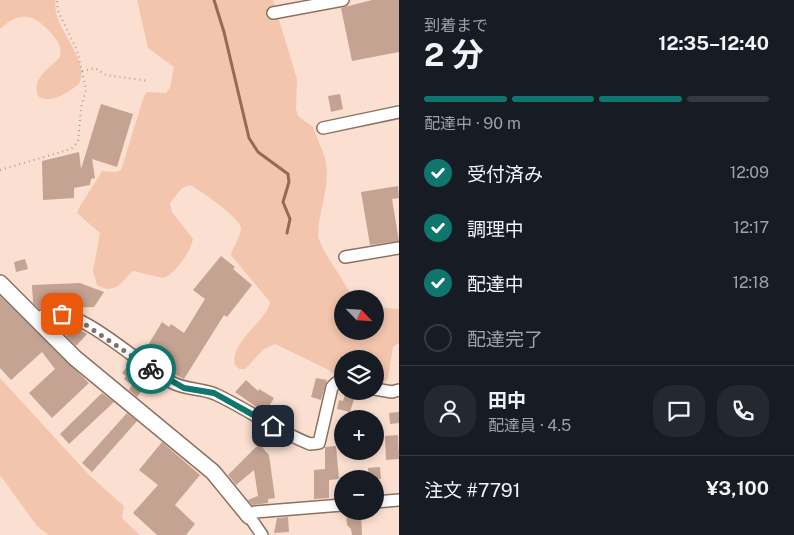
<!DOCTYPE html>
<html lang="ja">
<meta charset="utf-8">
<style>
:root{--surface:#171b24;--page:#242831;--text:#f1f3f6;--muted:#9ea1a6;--line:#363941;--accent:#0f766e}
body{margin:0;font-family:"Public Sans","Noto Sans JP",sans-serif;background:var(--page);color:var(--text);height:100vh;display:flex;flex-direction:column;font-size:19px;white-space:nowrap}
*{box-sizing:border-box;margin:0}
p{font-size:16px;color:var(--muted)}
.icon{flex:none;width:28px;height:28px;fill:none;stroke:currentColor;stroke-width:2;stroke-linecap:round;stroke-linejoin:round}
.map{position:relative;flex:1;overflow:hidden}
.sheet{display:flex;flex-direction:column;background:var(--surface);width:395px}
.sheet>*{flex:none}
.needle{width:32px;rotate:115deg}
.buttons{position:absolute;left:334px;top:290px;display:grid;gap:10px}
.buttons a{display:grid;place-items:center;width:50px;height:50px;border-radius:50%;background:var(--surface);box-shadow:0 2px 8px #0003;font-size:25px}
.pin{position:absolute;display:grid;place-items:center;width:42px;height:42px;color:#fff;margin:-21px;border-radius:10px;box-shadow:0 2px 8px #0006}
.courier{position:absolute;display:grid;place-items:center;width:50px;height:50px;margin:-25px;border:4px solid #0f766e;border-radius:50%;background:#fff;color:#222;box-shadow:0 1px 6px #0007}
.head em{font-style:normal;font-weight:700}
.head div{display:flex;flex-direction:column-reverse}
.head{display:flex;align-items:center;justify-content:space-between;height:85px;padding:0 25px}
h1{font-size:32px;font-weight:700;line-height:38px}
.bar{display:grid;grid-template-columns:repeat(4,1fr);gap:8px 5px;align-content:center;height:60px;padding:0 25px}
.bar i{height:6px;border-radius:4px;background:var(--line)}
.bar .on{background:var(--accent)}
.bar p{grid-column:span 4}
.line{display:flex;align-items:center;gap:12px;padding:0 25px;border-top:1px solid var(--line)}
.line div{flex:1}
.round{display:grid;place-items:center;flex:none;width:52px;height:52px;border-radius:20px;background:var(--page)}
ol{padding:0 25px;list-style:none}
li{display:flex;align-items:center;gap:15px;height:55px}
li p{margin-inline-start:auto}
li .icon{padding:5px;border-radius:50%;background:var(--accent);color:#fff;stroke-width:4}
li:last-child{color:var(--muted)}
li i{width:28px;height:28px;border:2px solid var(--line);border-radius:50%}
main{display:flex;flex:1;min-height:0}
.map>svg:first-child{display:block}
</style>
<main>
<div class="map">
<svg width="399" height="535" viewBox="0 0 399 535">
<rect width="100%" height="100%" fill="#fbe0d1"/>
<path fill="#f2c5ac" d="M 0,0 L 55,0 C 56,4 55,7 56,12 C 59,32 90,62 79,84 C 68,92 51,105 38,96 C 31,77 51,68 60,57 C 62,46 58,41 51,33 C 34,13 19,11 0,29 Z
M 137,0 L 273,0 L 297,79 L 296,109 L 298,116 L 313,127 L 325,157 L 327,172 L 326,187 L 319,222 L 318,237 L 323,249 L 354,299 L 342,299 L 342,331 L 375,331 L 375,307 L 399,309 L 399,343 L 393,347 L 388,378 L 381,386 L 375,386 L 375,359 L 342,359 L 342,379 L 327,369 L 275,344 L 264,349 L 245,369 L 239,369 L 235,365 C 229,342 267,321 270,302 L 231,255 C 233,246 241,237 241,228 C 241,219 199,189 190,185 L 182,188 L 170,203 L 172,212 L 193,239 C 191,251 175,275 163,278 L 133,271 C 120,282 116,296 97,285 L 93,271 L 100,233 L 77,213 L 79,208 L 102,171 L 115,172 L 121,170 L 144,96 L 147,92 L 166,93 L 170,88 L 174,67 L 148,48 Z
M 0,378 L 89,475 L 124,506 L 122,518 L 140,535 L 49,535 L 37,526 L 0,475 Z"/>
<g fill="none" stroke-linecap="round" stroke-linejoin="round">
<path stroke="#946b55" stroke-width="3" d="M 214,0 L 224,32 L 249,138 L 258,152 L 288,174 L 289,182 L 283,202 L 290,219 L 287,233"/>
</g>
<path fill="#c4a392" d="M 372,0 L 399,0 L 399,52 L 352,61 L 341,8 Z
M 340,94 L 343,109 L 331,112 L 328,96 Z
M 101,104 L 133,114 L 117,167 L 92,159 L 95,178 L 91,179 L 90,185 L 74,188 L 74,198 L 43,200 L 42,161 L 79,152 L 81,169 Z
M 398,186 L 399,198 L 392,199 L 399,241 L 370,245 L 361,192 Z
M 221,256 L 235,267 L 233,269 L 252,285 L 227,317 L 224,315 L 184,379 L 162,368 L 168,359 L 148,345 L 162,322 L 169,327 L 171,324 L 184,333 L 205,299 L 193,290 Z
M 25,259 L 28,269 L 16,272 L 14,262 Z
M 80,283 L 104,292 L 94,307 L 68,308 L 49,305 L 39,309 L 33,303 L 32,285 Z
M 0,296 L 89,383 L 52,418 L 29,393 L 55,369 L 42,352 L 11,380 L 0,368 Z
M 75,327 L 87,334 L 76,346 L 66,336 Z
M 130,363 L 151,378 L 137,397 L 129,390 L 132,385 L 124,379 L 126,376 L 122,373 Z
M 316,378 L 327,380 L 321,400 L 311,397 Z
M 246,380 L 258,391 L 259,389 L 274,398 L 265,413 L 235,392 Z
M 346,391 L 356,393 L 350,412 L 337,409 L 339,400 L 343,401 Z
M 102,393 L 114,402 L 69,444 L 60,434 Z
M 399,412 L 399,423 L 390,424 L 389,413 Z
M 127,413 L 137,421 L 92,472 L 82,463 Z
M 398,435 L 399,459 L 386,460 L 385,436 Z
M 162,442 L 200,475 L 175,505 L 195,524 L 186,535 L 157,535 L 133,513 L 158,485 L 139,470 Z
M 259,444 L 269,455 L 275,498 L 268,499 L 268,503 L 252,505 L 248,500 L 258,496 L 254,470 L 236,485 L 228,475 Z
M 336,446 L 339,479 L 329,480 L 329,498 L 314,499 L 314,470 L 325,469 L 325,447 Z
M 380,467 L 381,479 L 369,479 L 368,468 Z
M 346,511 L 361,511 L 362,535 L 352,535 L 351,529 L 347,525 Z
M 288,517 L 289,532 L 274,533 L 277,518 Z"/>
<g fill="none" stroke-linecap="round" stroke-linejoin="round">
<g stroke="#8e705f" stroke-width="14">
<path id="street" d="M 273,13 L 343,0
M 323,128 L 399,112
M 345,257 L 399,248
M 36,320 L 49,312 C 87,312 138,364 171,382 C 185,390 200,388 215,394 C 248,409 276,431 310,444 L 319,443 L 332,387 L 336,383 L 342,383
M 375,389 L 392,392 L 399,390
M 375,502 L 399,500
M 262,535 L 249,516 L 255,512 L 342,505"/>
</g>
<g stroke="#8e705f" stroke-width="18">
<path id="secondary" d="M 0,283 L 75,358 L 213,472 L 249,516"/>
</g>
<path stroke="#b09b8f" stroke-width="2" stroke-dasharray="1 4" stroke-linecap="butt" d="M 82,71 L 95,68 L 106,75 L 149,81
M 0,170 L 71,149 L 78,142 L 81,108 L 86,89 L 77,50 L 58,11 L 57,0"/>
<use href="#street" stroke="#fff" stroke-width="11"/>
<use href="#secondary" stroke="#fff" stroke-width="15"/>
</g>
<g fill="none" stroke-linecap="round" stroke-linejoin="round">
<path stroke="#857369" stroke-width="5" stroke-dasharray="0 9" d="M 62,314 L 86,325 L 151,369"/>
<path stroke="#0f766e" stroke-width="6" d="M 151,369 L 184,388 L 214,393 L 273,426"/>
</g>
</svg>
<div class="buttons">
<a><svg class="needle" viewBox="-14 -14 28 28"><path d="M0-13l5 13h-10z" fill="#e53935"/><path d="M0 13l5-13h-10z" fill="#9ea1a6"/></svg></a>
<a><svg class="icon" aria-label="layers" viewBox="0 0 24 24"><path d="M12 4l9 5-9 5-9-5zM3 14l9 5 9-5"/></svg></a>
<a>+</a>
<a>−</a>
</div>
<div class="pin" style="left:62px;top:314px;background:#ea580c"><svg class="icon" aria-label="bag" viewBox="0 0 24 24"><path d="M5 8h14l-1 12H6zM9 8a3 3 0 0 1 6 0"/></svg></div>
<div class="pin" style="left:273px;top:426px;background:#1f2937"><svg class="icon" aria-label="home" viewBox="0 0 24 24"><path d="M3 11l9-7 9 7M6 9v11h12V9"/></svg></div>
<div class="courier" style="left:151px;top:369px"><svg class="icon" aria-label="bike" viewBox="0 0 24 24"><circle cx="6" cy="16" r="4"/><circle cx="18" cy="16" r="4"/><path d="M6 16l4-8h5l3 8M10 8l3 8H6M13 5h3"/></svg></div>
</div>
<section class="sheet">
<div class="head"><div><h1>2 分</h1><p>到着まで</p></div><em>12:35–12:40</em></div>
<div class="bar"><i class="on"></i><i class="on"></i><i class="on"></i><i></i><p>配達中 · 90 m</p></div>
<ol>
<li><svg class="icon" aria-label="check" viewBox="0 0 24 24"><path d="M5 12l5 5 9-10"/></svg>受付済み<p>12:09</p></li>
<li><svg class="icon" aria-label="check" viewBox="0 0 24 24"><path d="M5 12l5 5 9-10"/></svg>調理中<p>12:17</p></li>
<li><svg class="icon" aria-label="check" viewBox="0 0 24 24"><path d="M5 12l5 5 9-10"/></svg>配達中<p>12:18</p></li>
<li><i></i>配達完了</li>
</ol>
<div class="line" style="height:90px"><a class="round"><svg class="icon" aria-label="person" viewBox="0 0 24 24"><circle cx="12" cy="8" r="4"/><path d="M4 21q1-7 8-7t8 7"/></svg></a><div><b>田中</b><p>配達員 · 4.5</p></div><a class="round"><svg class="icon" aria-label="chat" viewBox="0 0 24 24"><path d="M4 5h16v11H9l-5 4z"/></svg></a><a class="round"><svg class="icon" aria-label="phone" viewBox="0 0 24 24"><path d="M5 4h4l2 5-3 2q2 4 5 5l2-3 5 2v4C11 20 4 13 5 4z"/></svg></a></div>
<div class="line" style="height:65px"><div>注文 #7791</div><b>¥3,100</b></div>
</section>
</main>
